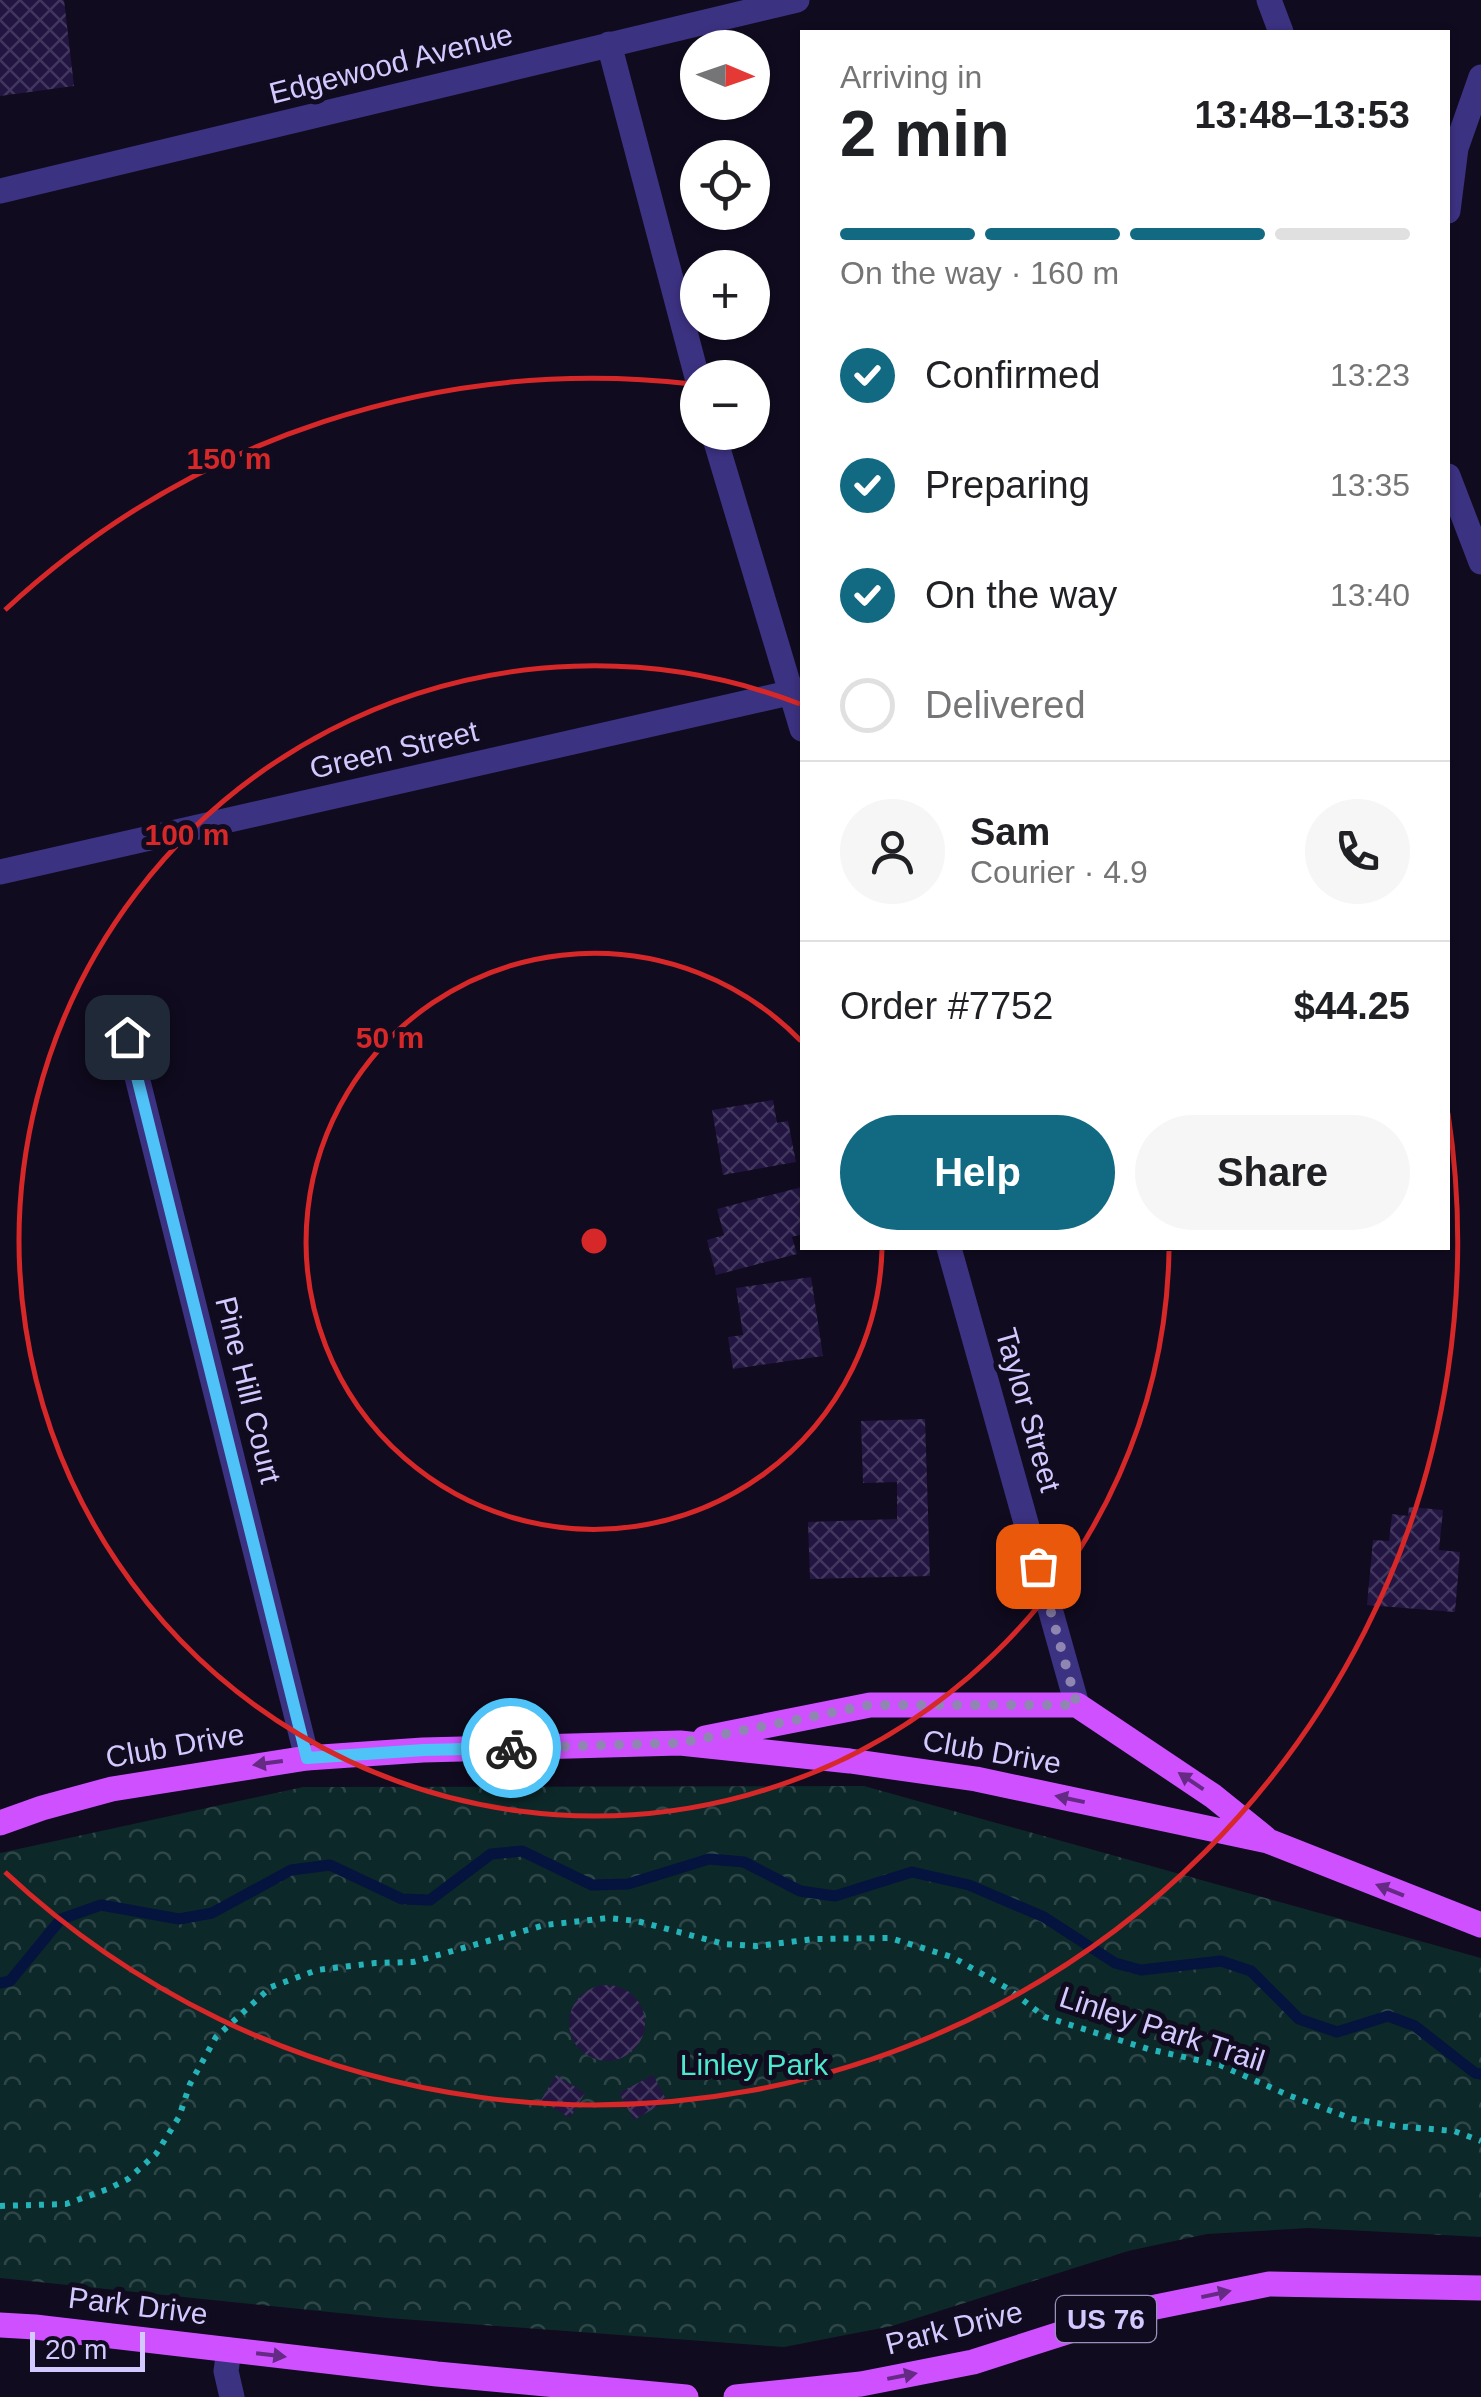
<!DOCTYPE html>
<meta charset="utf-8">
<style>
:root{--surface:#fff;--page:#f6f6f6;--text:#202124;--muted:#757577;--line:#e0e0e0;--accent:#126a82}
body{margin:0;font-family:Arial,sans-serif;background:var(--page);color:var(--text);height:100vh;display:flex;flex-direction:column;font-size:38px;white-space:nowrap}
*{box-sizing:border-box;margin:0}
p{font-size:32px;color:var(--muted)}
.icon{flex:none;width:55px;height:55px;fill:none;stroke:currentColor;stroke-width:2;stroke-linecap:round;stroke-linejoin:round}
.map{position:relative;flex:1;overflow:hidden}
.details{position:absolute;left:800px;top:30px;width:650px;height:1220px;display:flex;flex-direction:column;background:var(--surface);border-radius:0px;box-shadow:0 2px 8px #0004}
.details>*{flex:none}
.needle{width:65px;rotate:92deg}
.buttons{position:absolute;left:680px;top:30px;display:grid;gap:20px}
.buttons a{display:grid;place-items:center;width:90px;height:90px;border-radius:50%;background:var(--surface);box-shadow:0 2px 8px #0004;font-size:50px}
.scale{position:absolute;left:30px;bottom:25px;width:115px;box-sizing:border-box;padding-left:10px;border:5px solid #d4c9ff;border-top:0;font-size:28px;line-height:35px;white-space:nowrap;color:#d4c9ff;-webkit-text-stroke:8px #100b1f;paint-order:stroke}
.pin{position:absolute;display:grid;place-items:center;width:85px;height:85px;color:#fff;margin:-42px;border-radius:20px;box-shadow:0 5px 15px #0006}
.courier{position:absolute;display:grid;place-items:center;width:100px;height:100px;margin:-50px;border:8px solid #4fc3f7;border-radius:50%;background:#fff;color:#222;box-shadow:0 2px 12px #0007}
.head em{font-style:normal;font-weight:600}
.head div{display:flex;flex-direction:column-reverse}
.head{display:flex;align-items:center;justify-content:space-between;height:170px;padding:0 40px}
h1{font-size:65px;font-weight:600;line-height:75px}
.bar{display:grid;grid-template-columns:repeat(4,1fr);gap:15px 10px;align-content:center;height:120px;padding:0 40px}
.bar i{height:12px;border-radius:8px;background:var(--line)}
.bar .current{background:var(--accent)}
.bar p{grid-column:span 4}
.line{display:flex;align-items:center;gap:25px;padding:0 40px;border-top:2px solid var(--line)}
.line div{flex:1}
.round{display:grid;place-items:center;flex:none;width:105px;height:105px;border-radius:52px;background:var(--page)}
ol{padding:0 40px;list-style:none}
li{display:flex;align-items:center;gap:30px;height:110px}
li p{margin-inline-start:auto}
li .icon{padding:10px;border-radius:50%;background:var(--accent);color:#fff;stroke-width:4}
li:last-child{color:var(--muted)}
li i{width:55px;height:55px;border:5px solid var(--line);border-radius:50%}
.button{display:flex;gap:20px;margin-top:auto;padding:20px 40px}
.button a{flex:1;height:115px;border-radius:60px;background:var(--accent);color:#fff;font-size:40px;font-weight:600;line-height:115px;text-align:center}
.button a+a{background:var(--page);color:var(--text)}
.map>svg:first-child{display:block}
</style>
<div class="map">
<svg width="1481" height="2397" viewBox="0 0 1481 2397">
<defs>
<pattern id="park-crowns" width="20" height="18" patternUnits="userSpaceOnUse" patternTransform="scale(2.5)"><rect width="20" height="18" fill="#0d2829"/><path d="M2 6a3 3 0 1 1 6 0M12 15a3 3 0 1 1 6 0" fill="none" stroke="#2f4649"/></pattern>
<pattern id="building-cross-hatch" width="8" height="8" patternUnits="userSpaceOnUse" patternTransform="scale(2.5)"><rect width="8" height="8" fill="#221541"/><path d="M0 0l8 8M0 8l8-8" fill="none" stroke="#41365e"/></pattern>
</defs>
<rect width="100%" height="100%" fill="#100b1f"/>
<path fill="url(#park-crowns)" d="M 864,1786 L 1481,1958 L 1481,2237 L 1308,2228 L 1207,2234 L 1128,2251 L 892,2326 L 784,2347 L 388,2318 L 0,2278 L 0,1853 L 303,1787 Z"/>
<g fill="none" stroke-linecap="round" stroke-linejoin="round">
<path stroke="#05143e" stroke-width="11" d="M 0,1983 L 10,1981 L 61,1919 L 101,1905 L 179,1919 L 212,1913 L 291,1870 L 330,1865 L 402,1899 L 430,1900 L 491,1854 L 522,1851 L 592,1885 L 628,1884 L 709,1859 L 744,1862 L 800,1891 L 835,1896 L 912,1872 L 969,1885 L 1044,1917 L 1115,1963 L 1141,1970 L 1221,1961 L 1251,1971 L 1299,2019 L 1337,2032 L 1388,2016 L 1415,2026 L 1475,2073 L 1481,2074"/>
</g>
<path fill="url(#building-cross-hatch)" d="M 0,0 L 64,0 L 74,86 L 0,96 Z
M 773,1100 L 777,1123 L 788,1121 L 796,1162 L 723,1175 L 712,1110 Z
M 802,1187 L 802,1234 L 792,1237 L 797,1254 L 716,1275 L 707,1240 L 724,1235 L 717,1209 Z
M 811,1277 L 823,1356 L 733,1369 L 728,1337 L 743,1335 L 736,1288 Z
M 925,1419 L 930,1576 L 810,1579 L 808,1522 L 897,1519 L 897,1482 L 863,1483 L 861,1421 Z
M 1409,1507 L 1443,1510 L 1439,1550 L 1460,1552 L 1455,1612 L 1367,1605 L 1373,1540 L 1389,1541 L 1392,1514 L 1408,1516 Z
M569 2023a38 38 0 1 1 76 0a38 38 0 1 1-76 0Z
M 556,2075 L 585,2093 L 570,2118 L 541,2100 Z
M 653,2075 L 667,2101 L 634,2120 L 619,2093 Z"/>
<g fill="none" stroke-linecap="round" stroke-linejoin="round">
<path stroke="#24b3b8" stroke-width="6" stroke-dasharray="5 8" stroke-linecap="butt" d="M 0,2206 L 66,2204 L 108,2189 L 128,2179 L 156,2154 L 179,2117 L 190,2084 L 216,2037 L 271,1987 L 317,1970 L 375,1963 L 413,1962 L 545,1925 L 608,1918 L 637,1921 L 724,1944 L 757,1946 L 814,1939 L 890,1938 L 952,1957 L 1007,1988 L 1045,2017 L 1148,2049 L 1220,2065 L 1288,2095 L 1353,2119 L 1395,2126 L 1454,2131 L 1481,2141"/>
<path stroke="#3c3282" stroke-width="25" d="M 1269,0 L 1281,32
M 609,44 L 698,381
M 0,191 L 797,0
M 1448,211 L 1456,148 L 1481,77
M 713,432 L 802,729
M 1448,476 L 1481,562
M 0,872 L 802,690
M 127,1037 L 307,1758
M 949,1248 L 1077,1705
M 229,2350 L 226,2371 L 232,2397"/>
<path stroke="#ce50ff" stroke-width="25" d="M 705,1738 L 870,1705 L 1077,1705 L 1213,1796 L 1265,1838
M 0,1823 L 42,1808 L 112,1789 L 307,1758 L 423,1750 L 680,1743 L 850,1761 L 976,1779 L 1268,1841 L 1481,1925
M 0,2325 L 35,2327 L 437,2374 L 686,2397
M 736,2397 L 861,2384 L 973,2362 L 1126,2313 L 1269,2284 L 1481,2288"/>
</g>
<defs><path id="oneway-solid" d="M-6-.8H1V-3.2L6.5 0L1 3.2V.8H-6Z" transform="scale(2.5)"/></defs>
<g fill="#652a84">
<use href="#oneway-solid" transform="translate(268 1763) rotate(172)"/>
<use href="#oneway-solid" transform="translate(1191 1781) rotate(-146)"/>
<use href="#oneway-solid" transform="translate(1070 1799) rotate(-168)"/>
<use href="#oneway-solid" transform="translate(1390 1890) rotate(-158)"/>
<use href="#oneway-solid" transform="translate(1216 2294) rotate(-12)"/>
<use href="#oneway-solid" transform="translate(271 2355) rotate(7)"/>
<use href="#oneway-solid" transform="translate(902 2376) rotate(-11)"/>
</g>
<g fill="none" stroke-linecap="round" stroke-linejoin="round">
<path stroke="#8f86b1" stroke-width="10" stroke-dasharray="0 18" d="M 511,1748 L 680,1743 L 870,1705 L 1077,1705 L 1038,1566"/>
<path stroke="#4fc3f7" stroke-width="12" d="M 127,1037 L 307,1758 L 424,1750 L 511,1748"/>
</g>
<g fill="none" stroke="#d62828" stroke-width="5">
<path d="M882 1249A288 288 0 1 1 801 1041"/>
<path d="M1169 1251A575 575 0 1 1 800 704"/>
<path d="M5 610A863 863 0 0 1 692 384M1448 1113A863 863 0 0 1 5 1872"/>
</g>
<g text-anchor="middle" stroke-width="10" stroke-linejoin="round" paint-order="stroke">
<rect fill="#100b1f" stroke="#9990bc" stroke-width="2.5" x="1056" y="2296" width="100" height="46" rx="8"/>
<g font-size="28" font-weight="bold" fill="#d4c9ff">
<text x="1106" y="2329">US 76</text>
</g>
<g font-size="30" fill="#d4c9ff" stroke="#100b1f">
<text transform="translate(391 64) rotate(-14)" y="10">Edgewood Avenue</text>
<text transform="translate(394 750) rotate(-13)" y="10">Green Street</text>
<text transform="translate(248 1390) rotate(76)" y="10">Pine Hill Court</text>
<text transform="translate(1028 1410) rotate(74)" y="10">Taylor Street</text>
<text transform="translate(175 1746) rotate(-10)" y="10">Club Drive</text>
<text transform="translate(992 1752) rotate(10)" y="10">Club Drive</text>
<text transform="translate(1162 2029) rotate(18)" y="10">Linley Park Trail</text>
<text transform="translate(138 2306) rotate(7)" y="10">Park Drive</text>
<text transform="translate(954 2328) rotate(-14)" y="10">Park Drive</text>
</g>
<g font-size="30" fill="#4ce8d0" stroke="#100b1f">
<text x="754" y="2075">Linley Park</text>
</g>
</g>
<circle cx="594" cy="1241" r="15" fill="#d62828" stroke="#100b1f" stroke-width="5"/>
<g font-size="30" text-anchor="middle" font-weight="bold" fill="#d62828" stroke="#100b1f" stroke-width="10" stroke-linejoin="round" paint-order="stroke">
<text x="229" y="469">150 m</text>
<text x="187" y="845">100 m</text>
<text x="390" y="1048">50 m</text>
</g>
</svg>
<div class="buttons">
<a><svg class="needle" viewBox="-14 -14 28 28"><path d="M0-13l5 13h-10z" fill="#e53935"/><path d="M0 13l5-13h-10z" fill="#757577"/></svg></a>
<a><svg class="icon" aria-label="locate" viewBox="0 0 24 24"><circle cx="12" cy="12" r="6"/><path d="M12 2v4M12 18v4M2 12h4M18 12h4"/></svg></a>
<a>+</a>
<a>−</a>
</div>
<div class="scale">20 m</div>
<div class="pin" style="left:1038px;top:1566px;background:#ea580c"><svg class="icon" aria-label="bag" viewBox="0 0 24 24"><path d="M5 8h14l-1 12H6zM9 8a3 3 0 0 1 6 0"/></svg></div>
<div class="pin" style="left:127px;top:1037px;background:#1f2937"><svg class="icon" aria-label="home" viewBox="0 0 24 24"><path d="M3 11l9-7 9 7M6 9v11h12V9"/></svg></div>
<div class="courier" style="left:511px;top:1748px"><svg class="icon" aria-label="bike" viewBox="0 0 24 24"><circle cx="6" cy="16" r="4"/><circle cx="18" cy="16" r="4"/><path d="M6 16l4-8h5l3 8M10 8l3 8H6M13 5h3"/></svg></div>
<section class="details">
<div class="head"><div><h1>2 min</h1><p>Arriving in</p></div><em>13:48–13:53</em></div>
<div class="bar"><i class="current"></i><i class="current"></i><i class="current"></i><i></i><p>On the way · 160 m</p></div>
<ol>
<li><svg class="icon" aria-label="check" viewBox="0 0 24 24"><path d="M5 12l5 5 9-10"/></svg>Confirmed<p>13:23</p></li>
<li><svg class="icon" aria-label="check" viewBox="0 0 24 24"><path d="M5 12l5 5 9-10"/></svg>Preparing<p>13:35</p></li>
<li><svg class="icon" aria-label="check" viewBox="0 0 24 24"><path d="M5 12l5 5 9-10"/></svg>On the way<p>13:40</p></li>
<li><i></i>Delivered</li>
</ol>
<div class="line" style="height:180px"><a class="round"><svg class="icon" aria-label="person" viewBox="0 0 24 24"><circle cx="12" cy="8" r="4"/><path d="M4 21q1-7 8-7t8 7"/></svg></a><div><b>Sam</b><p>Courier · 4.9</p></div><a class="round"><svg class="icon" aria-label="phone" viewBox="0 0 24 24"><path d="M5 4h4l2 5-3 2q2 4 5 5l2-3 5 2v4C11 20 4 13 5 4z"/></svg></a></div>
<div class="line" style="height:130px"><div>Order #7752</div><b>$44.25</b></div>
<div class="button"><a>Help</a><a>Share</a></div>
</section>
</div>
